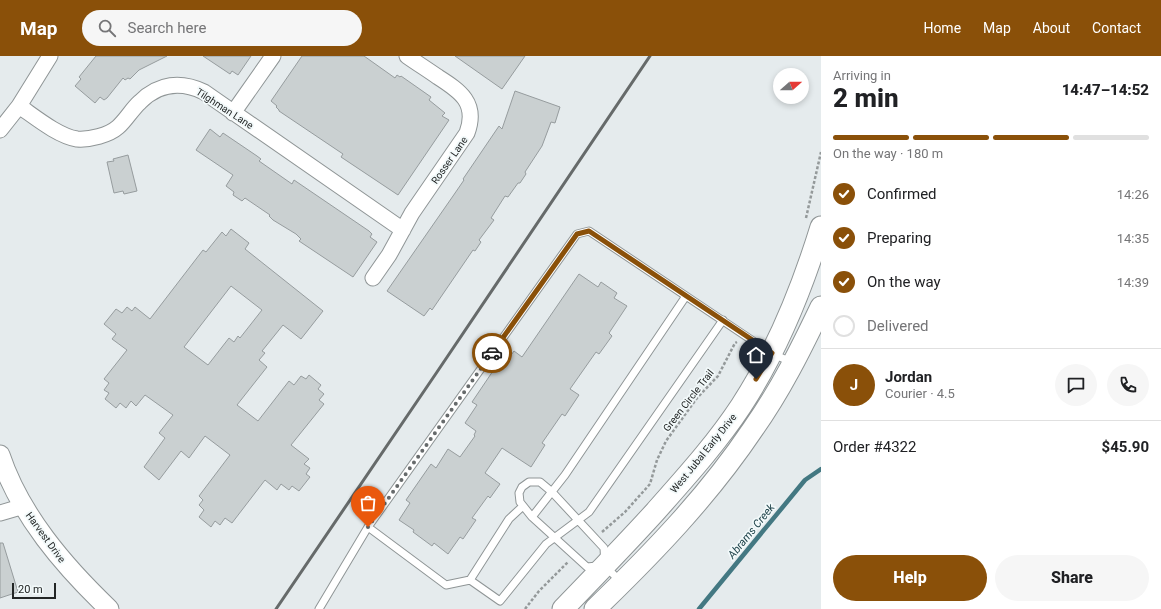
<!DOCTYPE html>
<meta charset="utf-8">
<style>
:root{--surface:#fff;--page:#f6f6f6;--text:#202124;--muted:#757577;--line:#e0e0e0;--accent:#8a5009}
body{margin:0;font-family:Roboto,sans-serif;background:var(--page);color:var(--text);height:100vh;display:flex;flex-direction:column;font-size:15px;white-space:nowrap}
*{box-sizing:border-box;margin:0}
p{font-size:13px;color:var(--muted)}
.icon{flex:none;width:22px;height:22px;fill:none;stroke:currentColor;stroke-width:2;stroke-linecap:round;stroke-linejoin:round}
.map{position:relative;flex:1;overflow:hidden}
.panel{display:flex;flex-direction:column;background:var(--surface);width:340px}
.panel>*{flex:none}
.needle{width:26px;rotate:69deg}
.fabs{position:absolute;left:773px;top:12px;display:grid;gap:8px}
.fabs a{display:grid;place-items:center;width:36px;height:36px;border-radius:50%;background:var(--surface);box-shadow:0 2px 6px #0003;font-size:20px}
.scale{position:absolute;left:12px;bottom:10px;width:44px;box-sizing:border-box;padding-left:4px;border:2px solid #222525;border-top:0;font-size:11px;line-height:14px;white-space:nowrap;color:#222525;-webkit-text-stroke:3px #f2f9fa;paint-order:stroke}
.pin{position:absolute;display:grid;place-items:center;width:34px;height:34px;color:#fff;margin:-41px -17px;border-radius:50% 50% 50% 0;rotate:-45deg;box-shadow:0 0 4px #0007}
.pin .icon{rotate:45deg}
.courier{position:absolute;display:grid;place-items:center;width:40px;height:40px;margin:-20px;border:3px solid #8a5009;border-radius:50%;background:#fff;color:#222;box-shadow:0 1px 5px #0007}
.headline em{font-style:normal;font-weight:800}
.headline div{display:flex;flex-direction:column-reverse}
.headline{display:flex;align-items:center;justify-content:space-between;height:68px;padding:0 12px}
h1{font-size:26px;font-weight:800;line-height:30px}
.bar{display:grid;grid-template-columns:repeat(4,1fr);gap:6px 4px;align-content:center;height:48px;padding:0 12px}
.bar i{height:5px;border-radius:3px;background:var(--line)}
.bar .selected{background:var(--accent)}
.bar p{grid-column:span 4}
.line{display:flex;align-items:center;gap:10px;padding:0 12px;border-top:1px solid var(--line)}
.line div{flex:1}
.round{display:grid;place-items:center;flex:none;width:42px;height:42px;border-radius:21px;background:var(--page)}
ol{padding:0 12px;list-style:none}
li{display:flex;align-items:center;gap:12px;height:44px}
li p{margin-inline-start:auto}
li .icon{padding:4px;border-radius:50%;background:var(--accent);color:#fff;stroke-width:4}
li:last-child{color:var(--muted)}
li i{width:22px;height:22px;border:2px solid var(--line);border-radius:50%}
.cta{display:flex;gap:8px;margin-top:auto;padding:8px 12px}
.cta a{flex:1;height:46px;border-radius:24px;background:var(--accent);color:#fff;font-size:16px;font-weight:800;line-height:46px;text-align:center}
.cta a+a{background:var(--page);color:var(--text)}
header{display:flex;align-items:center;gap:24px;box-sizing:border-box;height:56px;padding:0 20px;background:var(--accent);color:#fff}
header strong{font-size:19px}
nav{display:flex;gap:22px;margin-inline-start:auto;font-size:14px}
.search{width:280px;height:36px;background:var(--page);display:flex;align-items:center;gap:10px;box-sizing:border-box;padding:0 14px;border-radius:22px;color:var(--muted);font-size:15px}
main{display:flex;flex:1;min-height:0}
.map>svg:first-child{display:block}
</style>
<header>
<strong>Map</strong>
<div class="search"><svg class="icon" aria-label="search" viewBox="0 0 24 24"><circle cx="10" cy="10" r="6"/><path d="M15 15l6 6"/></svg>Search here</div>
<nav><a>Home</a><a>Map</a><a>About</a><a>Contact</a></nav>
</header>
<main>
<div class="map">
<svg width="821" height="553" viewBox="0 0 821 553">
<rect width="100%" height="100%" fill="#e5ebed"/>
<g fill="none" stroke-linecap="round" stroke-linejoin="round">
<path stroke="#437882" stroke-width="4.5" d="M 699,553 L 805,424 L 821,413"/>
</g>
<path fill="#cad0d1" stroke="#969c9e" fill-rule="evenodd" d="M 96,0 L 167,0 L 139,14 L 130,23 L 128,22 L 125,24 L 123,22 L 107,42 L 104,44 L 100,41 L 95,47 L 75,30 L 81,23 L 79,21 Z
M 203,0 L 251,0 L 238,19 L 232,15 L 230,18 Z
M 302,0 L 364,0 L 395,22 L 397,19 L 400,21 L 401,20 L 431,41 L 429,44 L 445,57 L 442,60 L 449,64 L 398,139 L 341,101 L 343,98 L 279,55 L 279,54 L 276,51 L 277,50 L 271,45 Z
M 455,0 L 525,0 L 502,33 Z
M 515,35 L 560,51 L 555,67 L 551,66 L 542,90 L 525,116 L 526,118 L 520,127 L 518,127 L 508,141 L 505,140 L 491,162 L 494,164 L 479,184 L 481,186 L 475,195 L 473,194 L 432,254 L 430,252 L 424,260 L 387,235 L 453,140 L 464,124 L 463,123 L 499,70 L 502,73 Z
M 210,73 L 220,81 L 223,77 L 257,100 L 261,103 L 259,105 L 292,128 L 294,124 L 369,175 L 372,178 L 370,181 L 377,186 L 353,221 L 299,185 L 301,183 L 296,178 L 273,164 L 269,160 L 270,159 L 245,142 L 242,145 L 233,139 L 234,136 L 226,130 L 233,119 L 196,94 Z
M 128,99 L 137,135 L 124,138 L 123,135 L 114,137 L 107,106 L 114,105 L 113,103 Z
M 231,173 L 249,187 L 245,193 L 323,255 L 301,283 L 283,269 L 262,295 L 265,297 L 259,304 L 267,311 L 237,349 L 258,365 L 289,325 L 294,329 L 301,320 L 306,323 L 309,319 L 321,329 L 318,333 L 324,338 L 319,344 L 324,348 L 291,389 L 309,403 L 304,408 L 310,412 L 306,418 L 310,421 L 299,435 L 292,430 L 289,434 L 281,428 L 277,434 L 265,424 L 232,467 L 225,462 L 220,469 L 215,465 L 211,471 L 199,461 L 204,454 L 199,449 L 203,444 L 199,440 L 230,399 L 205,380 L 189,402 L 181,395 L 159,424 L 144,411 L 165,382 L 159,377 L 173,359 L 145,339 L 136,350 L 131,345 L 126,352 L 120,347 L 116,352 L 105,343 L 109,337 L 104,334 L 109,327 L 104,323 L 127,294 L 112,283 L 116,278 L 104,268 L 116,253 L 122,257 L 127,251 L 132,255 L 135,251 L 150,263 L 203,194 L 206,196 L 222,176 L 226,180 ZM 231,230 L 262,254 L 240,282 L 238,280 L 234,286 L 229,282 L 208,309 L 184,291 Z
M 579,218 L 598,231 L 601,226 L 617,237 L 614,242 L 627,250 L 609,277 L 612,280 L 599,298 L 596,296 L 570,333 L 579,339 L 565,360 L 562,358 L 542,387 L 545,389 L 531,411 L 502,392 L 485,417 L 500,428 L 490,442 L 488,440 L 472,462 L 476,464 L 463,483 L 460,481 L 448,498 L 434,487 L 432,490 L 413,476 L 414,474 L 399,464 L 410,447 L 406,444 L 431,408 L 436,412 L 448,393 L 460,401 L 475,380 L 474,379 L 476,375 L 465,367 L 477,349 L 472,346 L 497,309 L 502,312 L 514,295 L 522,301 Z
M 0,487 L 3,487 L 18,536 L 0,542 Z"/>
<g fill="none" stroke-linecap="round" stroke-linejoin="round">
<g stroke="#8f9596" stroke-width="9">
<path id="service" d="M 523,450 L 509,463 L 470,524 L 500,545 L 546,488 L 589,456 L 723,264
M 532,461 L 565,419 L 686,240
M 368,471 L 446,529 L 470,524
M 597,510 L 587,511 L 532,461 L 520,446 L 519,437 L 522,431 L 529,426 L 540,426 L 552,436 L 604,492 L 605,510 L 621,526
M 319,553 L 368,471 L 577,178 L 589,175 L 771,297 L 791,306"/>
</g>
<g stroke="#8f9596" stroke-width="17">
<path id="minor" d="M 19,50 C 35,61 58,80 77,83 C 90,84 109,79 118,71 C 126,64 132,53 140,46 C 159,27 181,25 204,36 L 403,174
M 233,57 L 273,0
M 0,74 L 19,50 L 50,0
M 373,222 L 389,199 L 412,157 L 467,77 C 478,47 460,35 438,21 C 428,14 417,7 407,0
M 0,457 L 24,450"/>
</g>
<g stroke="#8f9596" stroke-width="21">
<path id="tertiary" d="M 0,399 C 20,459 64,510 109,553"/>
</g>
<g stroke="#8f9596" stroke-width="23">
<path id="secondary" d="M 563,553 C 594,521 625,489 655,456 C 685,422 716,388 741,350 C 777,295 802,233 821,171
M 595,553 C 653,497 708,440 753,373 C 780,335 801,293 821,251"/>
</g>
<path stroke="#94999a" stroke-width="2.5" stroke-dasharray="3 2" stroke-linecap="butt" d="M 806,162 L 821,96
M 602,476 L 625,456 L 650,428 L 657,404 L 666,385 L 697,342 L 718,320 L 735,287 L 737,286
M 525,553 L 539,535 L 568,506"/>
<use href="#service" stroke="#fff" stroke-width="7"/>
<use href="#minor" stroke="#fff" stroke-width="15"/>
<use href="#tertiary" stroke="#fff" stroke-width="19"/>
<use href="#secondary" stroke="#fff" stroke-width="21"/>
<path stroke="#666a6a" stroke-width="3" d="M 276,553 L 437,316 L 650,0"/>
</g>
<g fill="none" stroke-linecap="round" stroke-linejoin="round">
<path stroke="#666a6b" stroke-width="4" stroke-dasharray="0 7.2" d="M 368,471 L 492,297"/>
<path stroke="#8a5009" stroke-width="5" d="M 492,297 L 577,178 L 589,175 L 772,297 L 756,323"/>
</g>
<g text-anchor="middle" stroke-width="3.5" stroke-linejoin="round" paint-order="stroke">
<g font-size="10" fill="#222525" stroke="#f2f9fa">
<text transform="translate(225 52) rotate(33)" y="4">Tilghman Lane</text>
<text transform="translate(449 104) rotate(-55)" y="4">Rosser Lane</text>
<text transform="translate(688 344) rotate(-52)" y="4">Green Circle Trail</text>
<text transform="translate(703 397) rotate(-51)" y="4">West Jubal Early Drive</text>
<text transform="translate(46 481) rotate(54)" y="4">Harvest Drive</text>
</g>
<g font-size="11" font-style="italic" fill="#1e4249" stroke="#f2f9fa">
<text transform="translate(751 475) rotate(-51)" y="4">Abrams Creek</text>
</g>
</g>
</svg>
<div class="fabs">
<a><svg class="needle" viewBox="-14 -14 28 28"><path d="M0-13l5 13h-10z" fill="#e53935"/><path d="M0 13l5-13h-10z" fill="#757577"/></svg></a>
</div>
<div class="scale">20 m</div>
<div class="pin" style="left:368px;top:471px;background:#ea580c"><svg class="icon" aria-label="bag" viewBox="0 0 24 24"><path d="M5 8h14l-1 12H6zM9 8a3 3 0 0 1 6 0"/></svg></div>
<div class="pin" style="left:756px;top:323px;background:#1f2937"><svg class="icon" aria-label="home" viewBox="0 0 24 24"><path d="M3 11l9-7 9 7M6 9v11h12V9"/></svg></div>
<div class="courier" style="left:492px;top:297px"><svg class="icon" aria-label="car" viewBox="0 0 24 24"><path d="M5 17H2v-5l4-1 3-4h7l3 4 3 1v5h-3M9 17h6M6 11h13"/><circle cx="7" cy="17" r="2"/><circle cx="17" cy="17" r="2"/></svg></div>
</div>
<section class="panel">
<div class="headline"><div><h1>2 min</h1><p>Arriving in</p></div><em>14:47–14:52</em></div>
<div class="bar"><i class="selected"></i><i class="selected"></i><i class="selected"></i><i></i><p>On the way · 180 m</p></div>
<ol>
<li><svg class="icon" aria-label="check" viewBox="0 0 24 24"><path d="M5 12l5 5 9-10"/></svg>Confirmed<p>14:26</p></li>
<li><svg class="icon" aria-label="check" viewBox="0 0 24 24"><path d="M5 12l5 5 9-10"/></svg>Preparing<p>14:35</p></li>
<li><svg class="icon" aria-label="check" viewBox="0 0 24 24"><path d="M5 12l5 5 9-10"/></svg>On the way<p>14:39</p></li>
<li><i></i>Delivered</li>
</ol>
<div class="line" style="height:72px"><b class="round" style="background:var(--accent);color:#fff">J</b><div><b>Jordan</b><p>Courier · 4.5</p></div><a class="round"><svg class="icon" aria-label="chat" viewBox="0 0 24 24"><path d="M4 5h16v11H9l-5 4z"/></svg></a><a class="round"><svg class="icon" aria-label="phone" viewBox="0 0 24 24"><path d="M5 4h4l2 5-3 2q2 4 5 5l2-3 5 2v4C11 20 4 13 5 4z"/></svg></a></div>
<div class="line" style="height:52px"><div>Order #4322</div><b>$45.90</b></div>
<div class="cta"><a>Help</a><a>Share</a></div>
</section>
</main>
